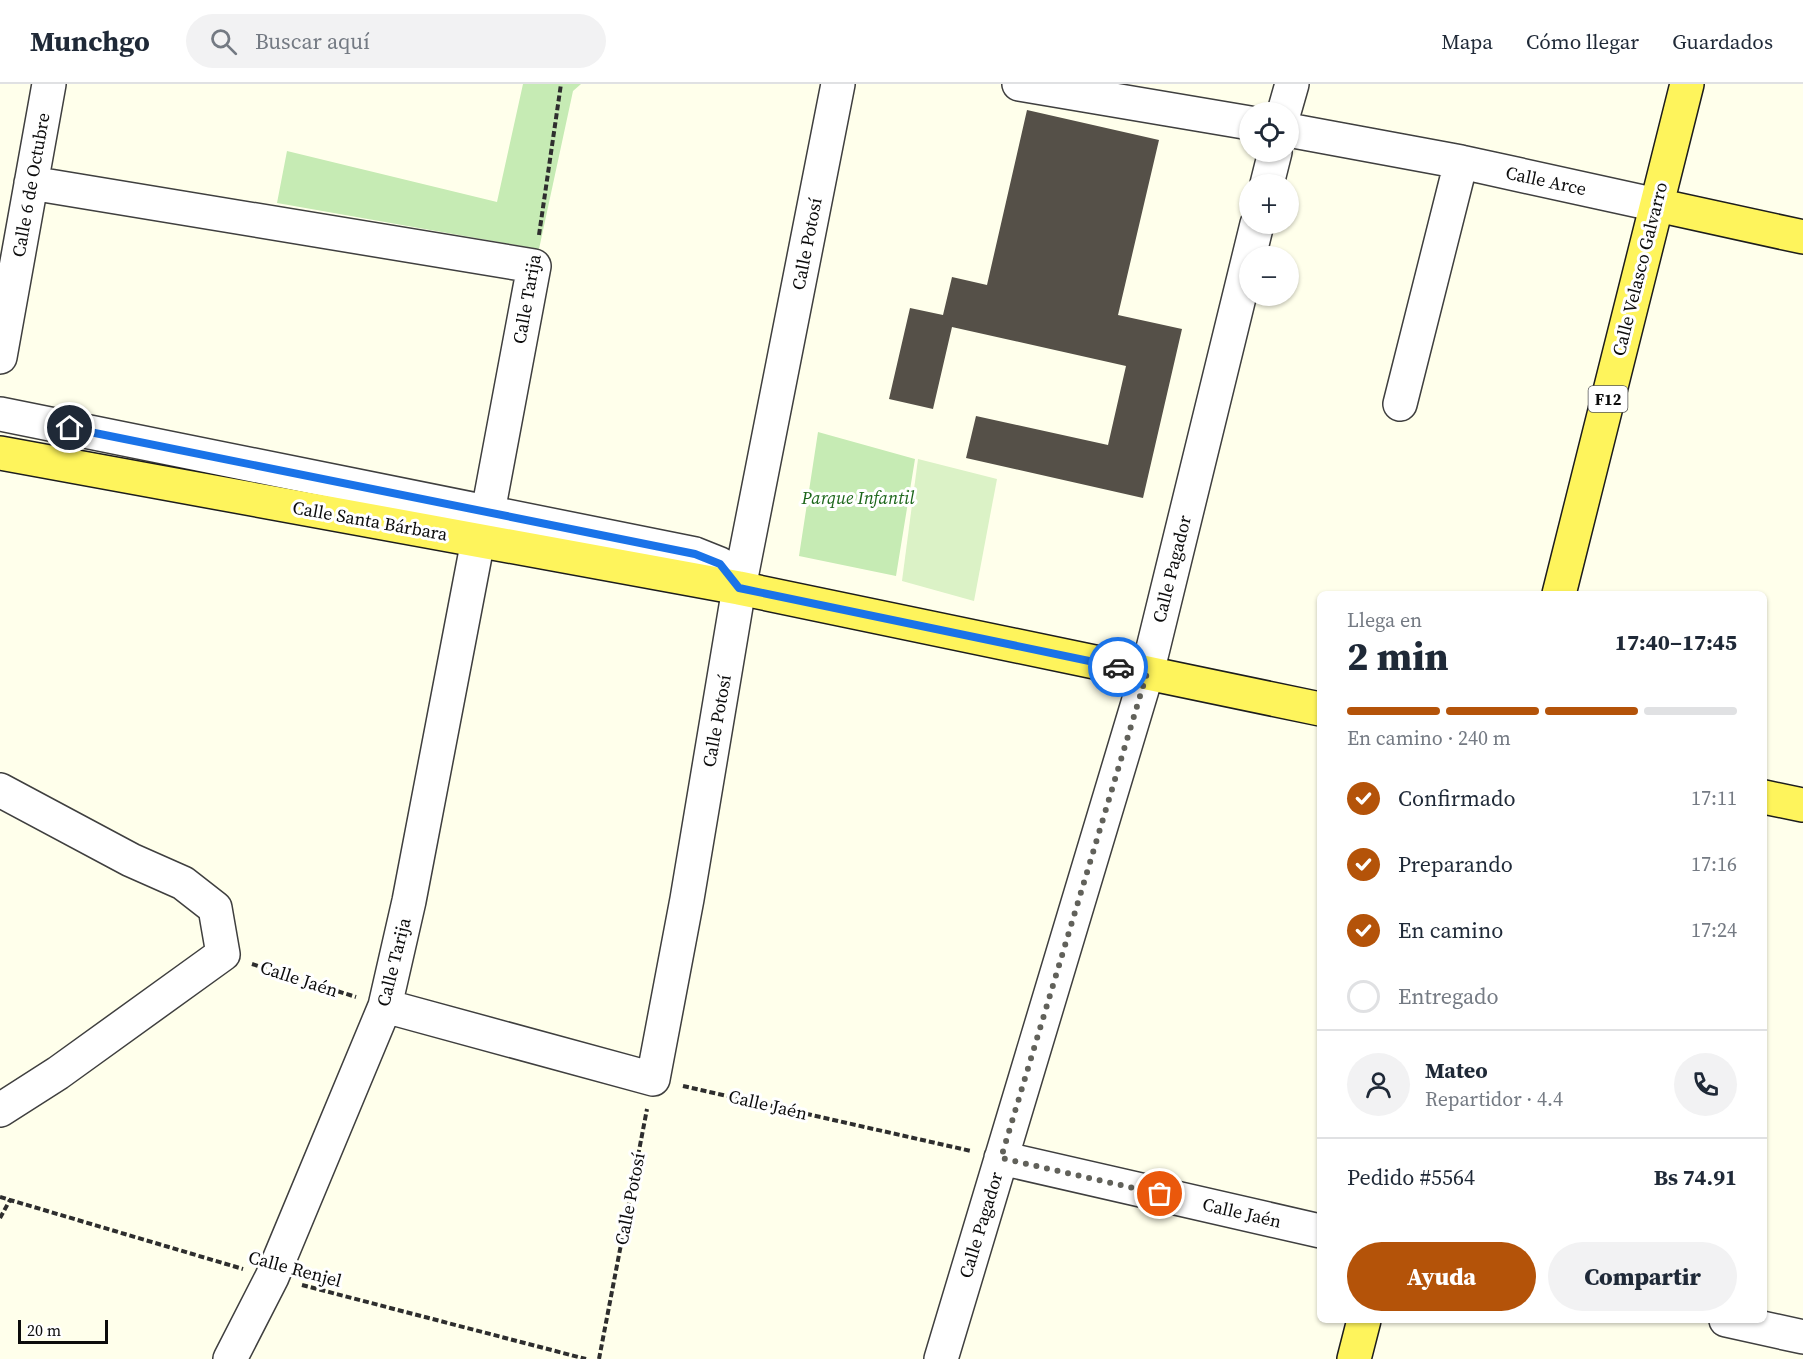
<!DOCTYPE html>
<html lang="es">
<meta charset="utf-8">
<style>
:root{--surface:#fff;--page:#f2f2f3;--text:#1f2937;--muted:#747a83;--line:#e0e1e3;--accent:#b45309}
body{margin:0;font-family:"Source Serif 4",serif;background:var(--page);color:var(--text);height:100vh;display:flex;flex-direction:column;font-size:22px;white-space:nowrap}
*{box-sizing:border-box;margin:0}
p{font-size:20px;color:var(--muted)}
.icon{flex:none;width:33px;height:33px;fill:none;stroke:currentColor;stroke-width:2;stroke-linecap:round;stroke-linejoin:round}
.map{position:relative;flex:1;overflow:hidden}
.panel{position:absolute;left:1317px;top:507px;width:450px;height:732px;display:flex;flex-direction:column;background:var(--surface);border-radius:9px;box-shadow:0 2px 4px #0004}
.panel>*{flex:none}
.tools{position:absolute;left:1239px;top:18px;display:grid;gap:12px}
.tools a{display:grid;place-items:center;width:60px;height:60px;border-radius:50%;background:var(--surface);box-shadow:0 2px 4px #0004;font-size:30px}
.scale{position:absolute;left:18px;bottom:15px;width:90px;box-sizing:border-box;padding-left:6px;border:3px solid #0c0c0c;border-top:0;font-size:16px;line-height:21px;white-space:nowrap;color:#0c0c0c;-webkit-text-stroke:4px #fff;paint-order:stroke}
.pin{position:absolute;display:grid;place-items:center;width:51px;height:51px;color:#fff;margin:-26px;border:3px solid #fff;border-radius:50%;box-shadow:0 2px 6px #0007}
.courier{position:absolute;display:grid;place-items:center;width:60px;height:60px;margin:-30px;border:4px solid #1a73e8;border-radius:50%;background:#fff;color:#222;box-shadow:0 2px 8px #0007}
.overview em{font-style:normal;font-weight:800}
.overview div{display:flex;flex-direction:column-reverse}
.overview{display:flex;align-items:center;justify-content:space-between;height:102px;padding:0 30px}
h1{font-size:39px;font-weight:800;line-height:45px}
.bar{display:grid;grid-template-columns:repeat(4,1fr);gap:9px 6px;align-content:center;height:72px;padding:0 30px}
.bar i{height:8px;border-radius:4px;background:var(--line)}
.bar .selected{background:var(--accent)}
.bar p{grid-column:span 4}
.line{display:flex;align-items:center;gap:15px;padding:0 30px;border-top:2px solid var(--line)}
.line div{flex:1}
.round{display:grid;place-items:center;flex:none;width:63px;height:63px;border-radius:32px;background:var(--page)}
ol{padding:0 30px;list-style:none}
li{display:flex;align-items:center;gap:18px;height:66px}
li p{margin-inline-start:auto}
li .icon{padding:6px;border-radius:50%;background:var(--accent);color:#fff;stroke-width:4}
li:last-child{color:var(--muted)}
li i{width:33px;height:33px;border:3px solid var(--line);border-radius:50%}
.action{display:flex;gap:12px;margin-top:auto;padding:12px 30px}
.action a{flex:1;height:69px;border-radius:36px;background:var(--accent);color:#fff;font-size:24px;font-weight:800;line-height:69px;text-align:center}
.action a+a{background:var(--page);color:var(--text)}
header{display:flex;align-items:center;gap:36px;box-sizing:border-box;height:84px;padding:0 30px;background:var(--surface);border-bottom:2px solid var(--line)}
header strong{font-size:28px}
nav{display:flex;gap:33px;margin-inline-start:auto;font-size:21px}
.search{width:420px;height:54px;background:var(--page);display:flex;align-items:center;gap:15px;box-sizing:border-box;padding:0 21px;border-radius:33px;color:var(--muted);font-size:22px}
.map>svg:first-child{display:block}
</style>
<header>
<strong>Munchgo</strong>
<div class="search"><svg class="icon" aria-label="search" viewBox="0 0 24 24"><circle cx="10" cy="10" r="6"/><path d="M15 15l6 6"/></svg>Buscar aquí</div>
<nav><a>Mapa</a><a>Cómo llegar</a><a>Guardados</a></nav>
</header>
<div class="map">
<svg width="1803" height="1275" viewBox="0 0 1803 1275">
<rect width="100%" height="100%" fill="#ffffeb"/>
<path fill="#c6ebb4" d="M 523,0 L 581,0 L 573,7 L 539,165 L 277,119 L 287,67 L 497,118 Z
M 818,348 L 915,375 L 896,492 L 799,472 Z"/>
<path fill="#dbf2c6" d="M 918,375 L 997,395 L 974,517 L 902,497 Z"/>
<path fill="#555048" d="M 1027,26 L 1159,56 L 1118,231 L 1182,245 L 1143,414 L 966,374 L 976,332 L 1108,361 L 1126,282 L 952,243 L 933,325 L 889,315 L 910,224 L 943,231 L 952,193 L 987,201 Z"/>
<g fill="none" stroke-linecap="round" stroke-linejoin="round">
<g stroke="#3f3f3f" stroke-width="36">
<path id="minor" d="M 1019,0 L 1250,39
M 1284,28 L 1292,0
M 1288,46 L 1461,78 L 1657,121
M 31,99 L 534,182 L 488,428
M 1267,100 L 1275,68
M 0,273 L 49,0
M 1400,320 L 1461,78
M 0,330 L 695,470 L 720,480 L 739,504
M 0,706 L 131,776 L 183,799 L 215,824 L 223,870 L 58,989 L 0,1026
M 385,922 L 653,995 L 687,815 L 739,504 L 838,0
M 1001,1074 L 1320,1147
M 1726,1236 L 1803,1253
M 230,1275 L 272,1193 L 385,922 L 409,817 L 478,456
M 941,1275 L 1147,589 L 1257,140"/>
</g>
<g stroke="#1d1d1d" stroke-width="36">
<path id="major" d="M 1657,121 L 1803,153
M 0,369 L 739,504 L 1320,625
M 1559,510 L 1687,0
M 1764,713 L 1803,721
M 1354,1275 L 1364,1236"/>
</g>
<path stroke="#2e2e2e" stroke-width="4" stroke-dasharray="6 3" stroke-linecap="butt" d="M 539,151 L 561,0
M 252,880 L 356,913
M 683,1002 L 971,1067
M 0,1113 L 243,1185
M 0,1134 L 10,1116
M 302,1201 L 586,1275
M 599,1275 L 647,1025"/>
<use href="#minor" stroke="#fff" stroke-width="33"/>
<use href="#major" stroke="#fef45c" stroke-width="33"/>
</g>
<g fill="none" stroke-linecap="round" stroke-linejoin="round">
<path stroke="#61615a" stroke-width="6" stroke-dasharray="0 10.8" d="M 1118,583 L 1147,589 L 1001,1074 L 1160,1110"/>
<path stroke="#1a73e8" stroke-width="8" d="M 70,344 L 695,470 L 720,480 L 739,504 L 1118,583"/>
</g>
<g text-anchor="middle" stroke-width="6" stroke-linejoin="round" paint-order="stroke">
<rect fill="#fff" stroke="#555" stroke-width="1.5" x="1588.5" y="302" width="39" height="26" rx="4.5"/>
<g font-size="16" font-weight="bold" fill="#0c0c0c">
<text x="1608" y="321">F12</text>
</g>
<g font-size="18" fill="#0c0c0c" stroke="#fff">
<text transform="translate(1546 97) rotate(12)" y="6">Calle Arce</text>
<text transform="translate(31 101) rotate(-80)" y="6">Calle 6 de Octubre</text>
<text transform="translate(807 160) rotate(-79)" y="6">Calle Potosí</text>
<text transform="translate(1640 185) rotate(-76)" y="6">Calle Velasco Galvarro</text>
<text transform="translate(527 215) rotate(-80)" y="6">Calle Tarija</text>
<text transform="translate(370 437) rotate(10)" y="6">Calle Santa Bárbara</text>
<text transform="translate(1172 485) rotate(-76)" y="6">Calle Pagador</text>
<text transform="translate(717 637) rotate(-80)" y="6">Calle Potosí</text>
<text transform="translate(394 878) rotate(-76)" y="6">Calle Tarija</text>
<text transform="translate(299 895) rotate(18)" y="6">Calle Jaén</text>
<text transform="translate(768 1021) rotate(13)" y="6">Calle Jaén</text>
<text transform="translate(630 1115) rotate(-79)" y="6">Calle Potosí</text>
<text transform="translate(1242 1129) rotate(13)" y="6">Calle Jaén</text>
<text transform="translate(981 1141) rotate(-73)" y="6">Calle Pagador</text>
<text transform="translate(295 1185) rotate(15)" y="6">Calle Renjel</text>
</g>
<g font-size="18" font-style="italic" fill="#1c661a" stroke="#fff">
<text x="858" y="420">Parque Infantil</text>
</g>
</g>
</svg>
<div class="tools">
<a><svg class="icon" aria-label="locate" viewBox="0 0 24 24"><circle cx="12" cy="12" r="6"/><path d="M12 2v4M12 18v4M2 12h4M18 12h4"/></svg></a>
<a>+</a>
<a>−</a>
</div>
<div class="scale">20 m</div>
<div class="pin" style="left:1160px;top:1110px;background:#ea580c"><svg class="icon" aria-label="bag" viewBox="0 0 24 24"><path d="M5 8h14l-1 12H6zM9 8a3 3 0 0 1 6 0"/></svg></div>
<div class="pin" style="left:70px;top:344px;background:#1f2937"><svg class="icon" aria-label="home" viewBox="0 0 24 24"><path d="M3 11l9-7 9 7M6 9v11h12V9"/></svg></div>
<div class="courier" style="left:1118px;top:583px"><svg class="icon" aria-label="car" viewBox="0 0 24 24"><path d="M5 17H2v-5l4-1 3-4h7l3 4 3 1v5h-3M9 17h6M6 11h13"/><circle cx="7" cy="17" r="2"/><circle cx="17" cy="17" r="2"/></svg></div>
<section class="panel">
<div class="overview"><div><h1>2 min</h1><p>Llega en</p></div><em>17:40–17:45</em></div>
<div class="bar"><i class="selected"></i><i class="selected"></i><i class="selected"></i><i></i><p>En camino · 240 m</p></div>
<ol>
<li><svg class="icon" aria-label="check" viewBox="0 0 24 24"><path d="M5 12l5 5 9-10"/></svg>Confirmado<p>17:11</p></li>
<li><svg class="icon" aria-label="check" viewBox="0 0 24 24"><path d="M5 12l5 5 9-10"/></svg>Preparando<p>17:16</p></li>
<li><svg class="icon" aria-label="check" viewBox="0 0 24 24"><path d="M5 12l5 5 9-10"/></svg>En camino<p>17:24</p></li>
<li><i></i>Entregado</li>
</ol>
<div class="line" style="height:108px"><a class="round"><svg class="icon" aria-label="person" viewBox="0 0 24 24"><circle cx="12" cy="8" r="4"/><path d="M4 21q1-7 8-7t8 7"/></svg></a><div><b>Mateo</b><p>Repartidor · 4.4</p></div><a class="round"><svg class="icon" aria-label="phone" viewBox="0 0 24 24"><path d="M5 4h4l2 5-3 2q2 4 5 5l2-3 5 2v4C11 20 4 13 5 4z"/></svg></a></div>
<div class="line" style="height:78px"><div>Pedido #5564</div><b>Bs 74.91</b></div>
<div class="action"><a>Ayuda</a><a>Compartir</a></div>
</section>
</div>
